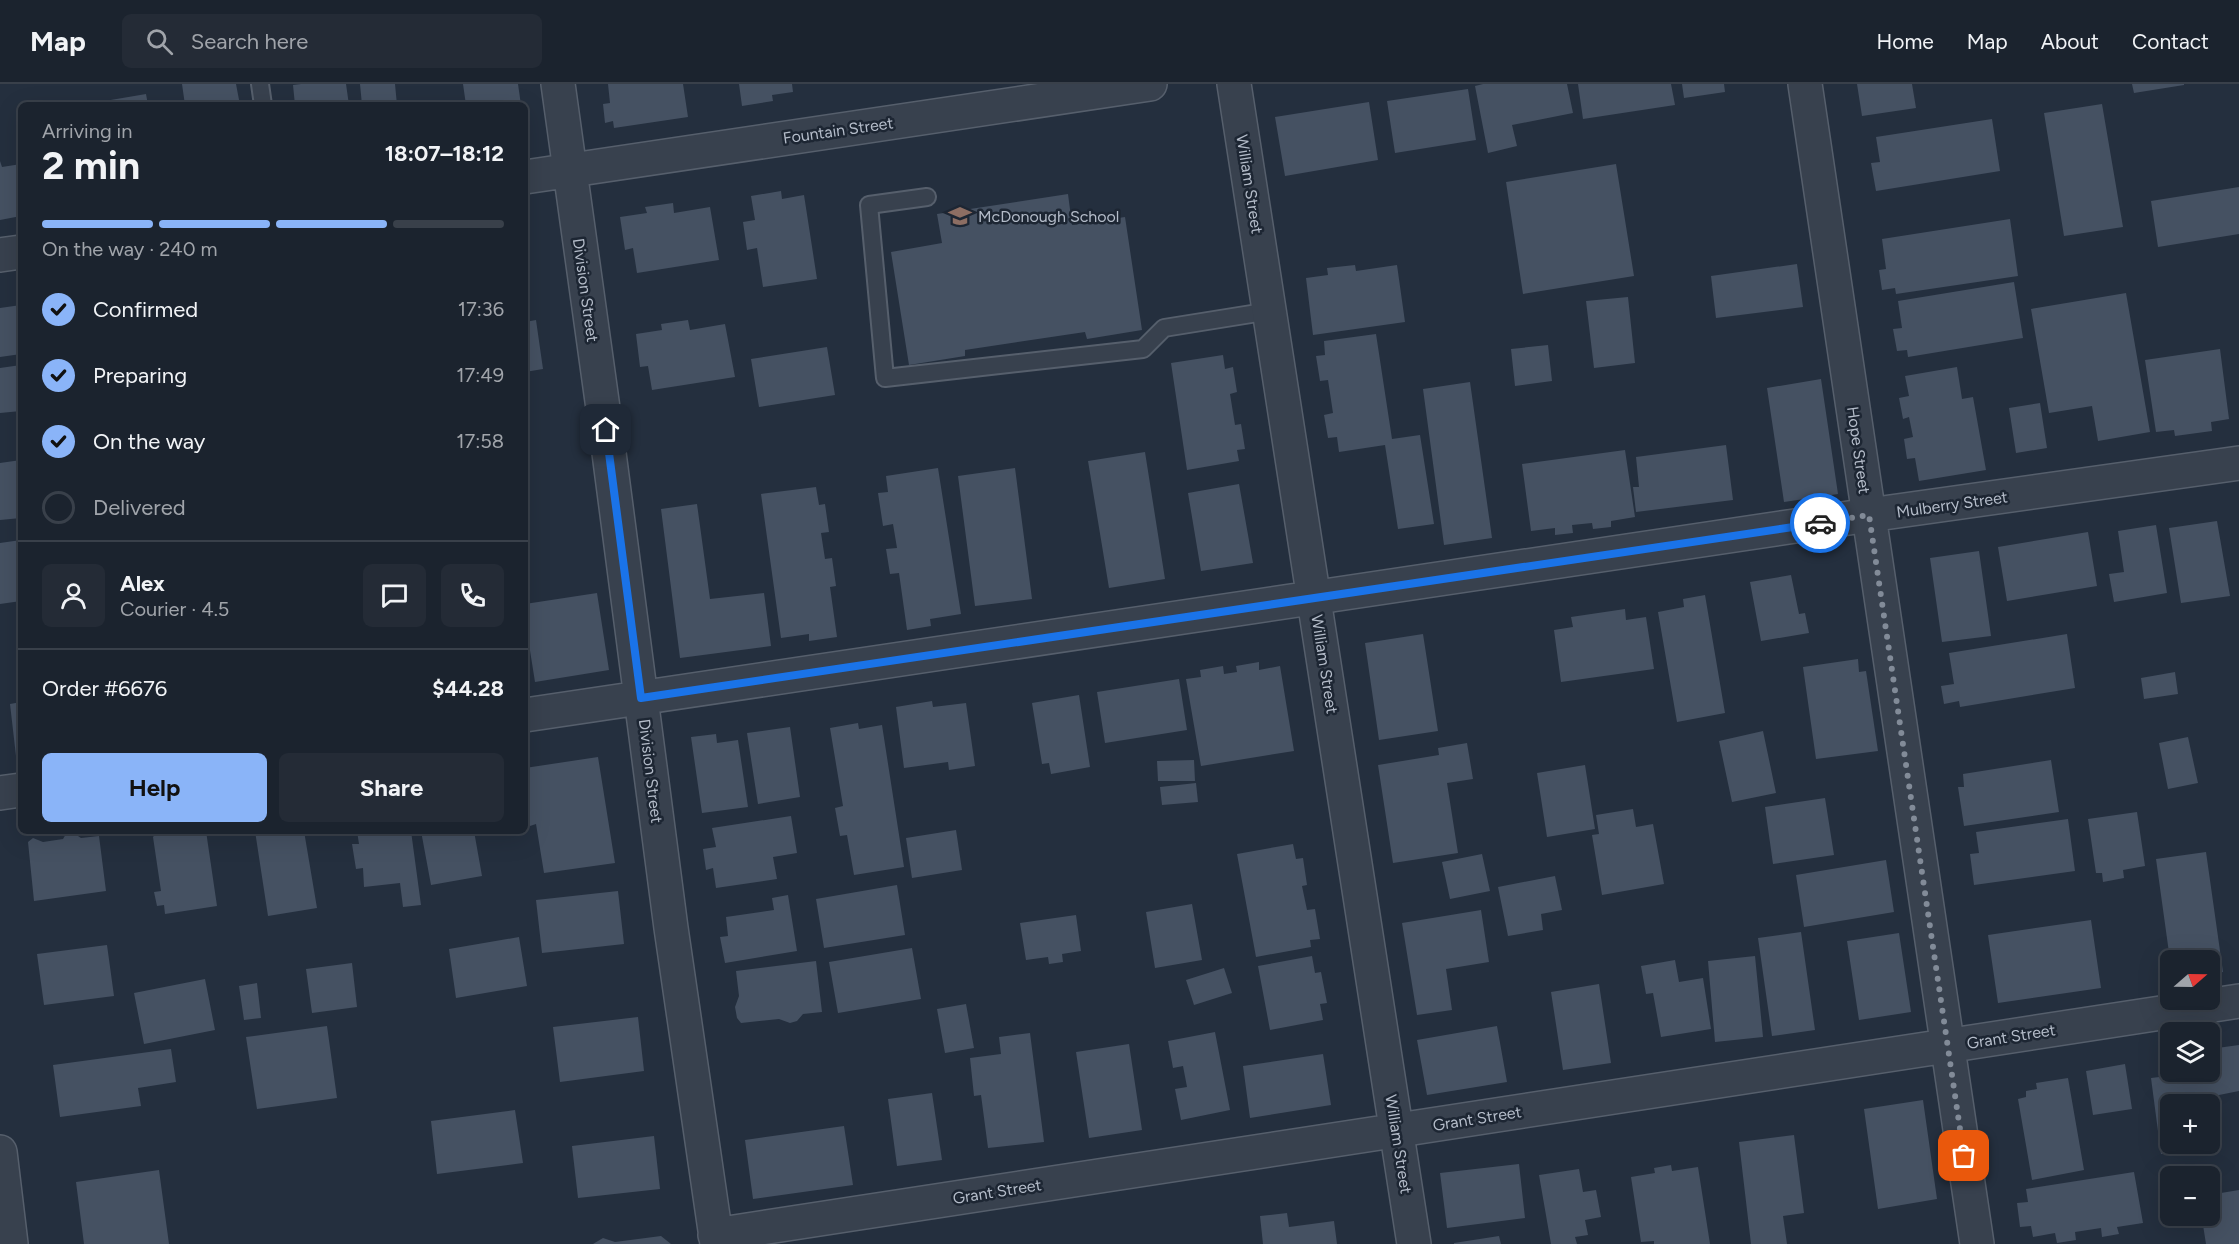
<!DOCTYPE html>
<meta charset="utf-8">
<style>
:root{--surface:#1b232e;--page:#242b36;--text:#f1f3f6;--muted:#a0a4aa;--line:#39404a;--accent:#8ab4f8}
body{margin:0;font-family:Figtree,sans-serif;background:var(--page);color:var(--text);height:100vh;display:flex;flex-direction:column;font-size:22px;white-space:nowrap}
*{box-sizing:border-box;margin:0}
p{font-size:20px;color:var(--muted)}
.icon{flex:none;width:33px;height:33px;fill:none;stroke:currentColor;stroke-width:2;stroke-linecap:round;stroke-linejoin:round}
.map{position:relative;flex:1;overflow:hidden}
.drawer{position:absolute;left:18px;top:18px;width:510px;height:732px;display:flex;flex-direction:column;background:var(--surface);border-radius:9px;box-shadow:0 6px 24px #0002,0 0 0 2px var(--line)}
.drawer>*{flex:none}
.needle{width:39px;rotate:70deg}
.fabs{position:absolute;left:2160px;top:866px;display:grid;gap:12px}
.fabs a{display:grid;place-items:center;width:60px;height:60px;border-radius:9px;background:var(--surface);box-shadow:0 6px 24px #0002,0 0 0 2px var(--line);font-size:30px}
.pin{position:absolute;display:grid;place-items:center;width:51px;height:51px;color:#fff;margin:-26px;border-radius:12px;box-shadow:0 3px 9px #0006}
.courier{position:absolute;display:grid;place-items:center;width:60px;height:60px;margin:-30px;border:4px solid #1a73e8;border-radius:50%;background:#fff;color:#222;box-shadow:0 2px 8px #0007}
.overview em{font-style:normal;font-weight:700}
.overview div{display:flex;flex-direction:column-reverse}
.overview{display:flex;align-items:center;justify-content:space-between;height:102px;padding:0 24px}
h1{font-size:39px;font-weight:700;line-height:45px}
.bar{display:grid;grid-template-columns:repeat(4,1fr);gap:9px 6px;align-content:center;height:72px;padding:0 24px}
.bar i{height:8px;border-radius:4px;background:var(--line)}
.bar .on{background:var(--accent)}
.bar p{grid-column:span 4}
.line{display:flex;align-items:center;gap:15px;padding:0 24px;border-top:2px solid var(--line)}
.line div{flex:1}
.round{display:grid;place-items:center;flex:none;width:63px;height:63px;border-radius:9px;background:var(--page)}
ol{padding:0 24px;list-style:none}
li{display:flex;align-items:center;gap:18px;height:66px}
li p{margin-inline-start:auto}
li .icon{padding:6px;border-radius:50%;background:var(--accent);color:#111;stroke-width:4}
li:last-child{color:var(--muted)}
li i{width:33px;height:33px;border:3px solid var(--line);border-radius:50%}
.button{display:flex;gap:12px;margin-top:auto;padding:12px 24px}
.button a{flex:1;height:69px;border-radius:9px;background:var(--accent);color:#111;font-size:24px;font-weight:700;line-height:69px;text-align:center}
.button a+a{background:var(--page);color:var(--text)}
header{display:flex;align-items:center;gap:36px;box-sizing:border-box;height:84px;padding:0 30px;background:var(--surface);border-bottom:2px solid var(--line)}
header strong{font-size:28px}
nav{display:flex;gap:33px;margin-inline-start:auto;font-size:21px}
.search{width:420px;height:54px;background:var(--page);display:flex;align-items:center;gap:15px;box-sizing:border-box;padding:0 21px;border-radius:9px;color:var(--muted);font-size:22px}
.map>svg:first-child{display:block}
</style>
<header>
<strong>Map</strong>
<div class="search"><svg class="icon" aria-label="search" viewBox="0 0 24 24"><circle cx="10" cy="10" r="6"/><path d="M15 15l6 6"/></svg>Search here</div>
<nav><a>Home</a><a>Map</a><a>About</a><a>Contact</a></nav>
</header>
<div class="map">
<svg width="2239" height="1160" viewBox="0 0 2239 1160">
<rect width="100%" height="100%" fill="#242f3e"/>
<path fill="#455162" d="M 182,0 L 236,0 L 240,21 L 185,21 Z
M 301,0 L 346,0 L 349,21 L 295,21 L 293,1 Z
M 360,0 L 395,0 L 397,21 L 362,21 Z
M 463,0 L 518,0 L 521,21 L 466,21 Z
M 608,0 L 683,0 L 688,33 L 614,44 L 613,37 L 605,39 L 603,20 L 610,19 Z
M 739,0 L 792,0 L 793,8 L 772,11 L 773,17 L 742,22 Z
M 1483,0 L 1567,0 L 1573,29 L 1512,41 L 1517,62 L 1488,69 L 1475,2 Z
M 1578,0 L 1671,0 L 1675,21 L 1583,35 Z
M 1682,0 L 1724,0 L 1725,8 L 1684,14 Z
M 1857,0 L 1912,0 L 1916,24 L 1862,32 Z
M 2132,0 L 2184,0 L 2184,1 L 2134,9 Z
M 1468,5 L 1476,56 L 1395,69 L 1387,17 Z
M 146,10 L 148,21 L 93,21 L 93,19 Z
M 1369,18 L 1378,76 L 1285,92 L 1275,33 Z
M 2102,20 L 2123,143 L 2064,152 L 2044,29 Z
M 1992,35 L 2000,87 L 1876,107 L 1871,79 L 1880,78 L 1876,53 Z
M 0,77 L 2,83 L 21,80 L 21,132 L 0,136 Z
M 1616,80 L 1634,192 L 1523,210 L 1506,98 Z
M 2239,103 L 2239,150 L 2158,163 L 2151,117 Z
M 781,107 L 782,115 L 804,111 L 817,195 L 763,203 L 757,164 L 747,166 L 743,138 L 755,136 L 751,112 Z
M 1068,110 L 1072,141 L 1125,133 L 1142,246 L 1087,255 L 1085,248 L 965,266 L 965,272 L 909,281 L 891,168 L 942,159 L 937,130 Z
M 673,119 L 674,129 L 710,123 L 719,176 L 637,189 L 633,164 L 625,166 L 620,133 L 647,129 L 645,123 Z
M 2010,135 L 2018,192 L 1896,210 L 1895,204 L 1882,206 L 1879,186 L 1886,185 L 1882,155 Z
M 525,165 L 530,191 L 525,192 Z
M 1797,180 L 1803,223 L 1716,234 L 1711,192 Z
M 1355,181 L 1356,187 L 1397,181 L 1405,238 L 1313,251 L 1306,194 L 1328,191 L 1327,184 Z
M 2014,198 L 2023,254 L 1908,273 L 1907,266 L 1897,267 L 1893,245 L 1902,244 L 1898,217 Z
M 2126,209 L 2150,348 L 2098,357 L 2092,322 L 2049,329 L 2031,225 Z
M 1628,213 L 1635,279 L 1594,284 L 1586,217 Z
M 21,221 L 21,270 L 0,273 L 0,224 Z
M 536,236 L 543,285 L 525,288 L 525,238 Z
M 688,236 L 690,246 L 725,240 L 735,293 L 652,306 L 648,282 L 640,283 L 636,250 L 662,246 L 661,240 Z
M 1376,250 L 1392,355 L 1420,351 L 1434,440 L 1398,445 L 1385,361 L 1339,368 L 1337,353 L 1328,354 L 1324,331 L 1333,329 L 1328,296 L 1320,297 L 1316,272 L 1325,271 L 1324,257 Z
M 1548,261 L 1552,297 L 1515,302 L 1511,265 Z
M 827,263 L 835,311 L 759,323 L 751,275 Z
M 2220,265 L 2229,335 L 2211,338 L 2212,347 L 2175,352 L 2174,346 L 2156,348 L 2145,276 Z
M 1223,271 L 1225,285 L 1233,283 L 1237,308 L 1230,310 L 1235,341 L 1241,340 L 1245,365 L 1237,366 L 1239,377 L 1187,386 L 1171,279 Z
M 21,281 L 21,327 L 0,329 L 0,284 Z
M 1957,283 L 1962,315 L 1973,313 L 1986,386 L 1919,397 L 1915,374 L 1907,375 L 1904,355 L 1913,353 L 1909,333 L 1903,335 L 1899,314 L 1909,312 L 1905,292 Z
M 1821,295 L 1838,410 L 1784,418 L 1767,304 Z
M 1470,298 L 1492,454 L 1444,461 L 1423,305 Z
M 2040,319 L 2047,364 L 2016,369 L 2009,324 Z
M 1726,361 L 1733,416 L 1636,428 L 1633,403 L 1639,403 L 1636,373 Z
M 1625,366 L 1635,433 L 1611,437 L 1611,443 L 1593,445 L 1592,439 L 1572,441 L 1573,449 L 1555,451 L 1555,444 L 1531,447 L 1522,380 Z
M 1145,368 L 1165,495 L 1109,504 L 1088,377 Z
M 21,376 L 21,434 L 0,436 L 0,379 Z
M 938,384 L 961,530 L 930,535 L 931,542 L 907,546 L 899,489 L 890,490 L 886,465 L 897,464 L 893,440 L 883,442 L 878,409 L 888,408 L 886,392 Z
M 1015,384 L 1032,515 L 975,522 L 958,392 Z
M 1239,400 L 1253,479 L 1201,487 L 1188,409 Z
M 816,403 L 819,421 L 825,420 L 829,448 L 821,449 L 825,475 L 832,474 L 836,502 L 830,503 L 837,553 L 809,557 L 809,550 L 781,554 L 761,410 Z
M 697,420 L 710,515 L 764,509 L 771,562 L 680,574 L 661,425 Z
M 2217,437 L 2230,512 L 2181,519 L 2169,444 Z
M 2156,441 L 2167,509 L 2114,518 L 2109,490 L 2124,488 L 2118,447 Z
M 2088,448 L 2097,502 L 2007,517 L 1998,463 Z
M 21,456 L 21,517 L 0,520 L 0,459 Z
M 1979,467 L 1991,552 L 1942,558 L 1930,474 Z
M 1791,491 L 1799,530 L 1805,529 L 1809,549 L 1761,557 L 1750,498 Z
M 597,509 L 609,586 L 535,598 L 525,535 L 525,520 Z
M 1705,511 L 1725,629 L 1677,638 L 1658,528 L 1684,523 L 1683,515 Z
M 1625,525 L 1626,536 L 1646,533 L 1654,585 L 1561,598 L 1554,546 L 1573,543 L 1571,533 Z
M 1423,550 L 1438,647 L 1379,656 L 1365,559 Z
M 2067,550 L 2075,604 L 1960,623 L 1959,617 L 1944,620 L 1941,602 L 1954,600 L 1949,569 Z
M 1858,575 L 1859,588 L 1866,587 L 1878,667 L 1816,675 L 1803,583 Z
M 1259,578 L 1259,586 L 1280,582 L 1294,667 L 1201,682 L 1186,595 L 1201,593 L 1200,586 L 1223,582 L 1224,590 L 1237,588 L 1236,582 Z
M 2175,588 L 2178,610 L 2144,615 L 2141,594 Z
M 1179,595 L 1187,646 L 1105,659 L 1097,608 Z
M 1079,611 L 1090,683 L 1051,690 L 1049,679 L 1042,680 L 1032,619 Z
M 932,617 L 933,623 L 966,619 L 975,682 L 949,686 L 948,678 L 904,684 L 896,623 Z
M 21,618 L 21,672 L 16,672 L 10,620 Z
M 858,639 L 859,645 L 882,641 L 904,783 L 854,791 L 847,751 L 840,752 L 835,724 L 843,722 L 830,644 Z
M 790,643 L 800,713 L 758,720 L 747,649 Z
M 1763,647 L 1776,709 L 1732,718 L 1719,657 Z
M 716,650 L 717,659 L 738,656 L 748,723 L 702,729 L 691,653 Z
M 2188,653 L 2198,699 L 2168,705 L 2159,659 Z
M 1467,659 L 1473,695 L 1447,699 L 1458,769 L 1393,779 L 1378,681 L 1439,671 L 1438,664 Z
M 598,673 L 615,779 L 544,789 L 536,740 L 530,742 L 525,711 L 525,684 Z
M 1194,676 L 1195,697 L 1158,697 L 1157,677 Z
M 2051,676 L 2059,728 L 1964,742 L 1958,703 L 1964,703 L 1963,690 Z
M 1585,681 L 1595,745 L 1547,753 L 1537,689 Z
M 1196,699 L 1198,718 L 1162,721 L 1160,703 Z
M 1825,714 L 1834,771 L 1773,780 L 1765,723 Z
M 1633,725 L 1636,743 L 1653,740 L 1664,800 L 1602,811 L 1592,751 L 1599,750 L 1596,731 Z
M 2137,728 L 2145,782 L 2123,786 L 2124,794 L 2103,798 L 2102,789 L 2096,789 L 2088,735 Z
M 791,732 L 797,769 L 773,773 L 777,795 L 716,804 L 713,784 L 706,786 L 703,765 L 716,763 L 712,744 Z
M 2068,735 L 2075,787 L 1974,801 L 1970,770 L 1979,769 L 1976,748 Z
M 956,746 L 962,786 L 912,794 L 906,754 Z
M 158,747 L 178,747 L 181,749 L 206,747 L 217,822 L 165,830 L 164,821 L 157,822 L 154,808 L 161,807 L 153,753 Z
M 255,747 L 304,747 L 317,824 L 268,832 Z
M 357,747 L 411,747 L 421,821 L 403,823 L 400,799 L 364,803 L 363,784 L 356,785 L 352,760 L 359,760 Z
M 421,747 L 474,747 L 482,792 L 431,801 Z
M 72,748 L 81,754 L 99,752 L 106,807 L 34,817 L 28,758 L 33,754 L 43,758 L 63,755 L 66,750 Z
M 1293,760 L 1296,775 L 1303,774 L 1307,801 L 1302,802 L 1307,826 L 1315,825 L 1320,855 L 1310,856 L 1311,863 L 1256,873 L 1237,770 Z
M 2206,768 L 2223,888 L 2210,890 L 2210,876 L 2170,876 L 2156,775 Z
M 1482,770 L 1490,807 L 1450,815 L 1442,778 Z
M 1886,776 L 1894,828 L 1804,843 L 1796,791 Z
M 1555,792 L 1562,826 L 1541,830 L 1543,846 L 1508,852 L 1498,803 Z
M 897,801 L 905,851 L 824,864 L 816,815 Z
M 618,807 L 624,860 L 542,869 L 536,816 Z
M 788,811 L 797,867 L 725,879 L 720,853 L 728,852 L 726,833 L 774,826 L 772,814 Z
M 1192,820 L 1202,876 L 1155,884 L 1146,828 Z
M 1481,826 L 1489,878 L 1446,885 L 1452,926 L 1417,931 L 1402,839 Z
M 1076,831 L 1081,867 L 1062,870 L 1063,878 L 1049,880 L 1048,873 L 1026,876 L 1020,839 Z
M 2091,836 L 2101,904 L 1998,919 L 1988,851 Z
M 1801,848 L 1815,946 L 1772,952 L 1758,854 Z
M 1899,849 L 1911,928 L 1859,936 L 1847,857 Z
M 519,853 L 527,902 L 456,914 L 449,865 Z
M 107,861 L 114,912 L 44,921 L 37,870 Z
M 912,864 L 921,915 L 838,929 L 829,878 Z
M 1312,872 L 1315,889 L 1321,888 L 1327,919 L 1320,920 L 1323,936 L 1270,946 L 1258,882 Z
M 1755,872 L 1763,953 L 1715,958 L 1708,877 Z
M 1675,876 L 1679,898 L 1703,894 L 1711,945 L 1661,953 L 1653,909 L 1646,910 L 1641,882 Z
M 816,877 L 822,928 L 803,930 L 797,937 L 790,939 L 779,935 L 741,939 L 737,934 L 735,923 L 739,912 L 736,887 Z
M 352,879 L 357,923 L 312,929 L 306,885 Z
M 1224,884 L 1232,909 L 1194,921 L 1186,896 Z
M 205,895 L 215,946 L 144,960 L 134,909 Z
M 257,899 L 261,934 L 244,936 L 239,902 Z
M 1599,900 L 1611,979 L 1563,986 L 1551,908 Z
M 966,920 L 974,964 L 945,969 L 937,925 Z
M 638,933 L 644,987 L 560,998 L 553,943 Z
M 327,942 L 337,1014 L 257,1025 L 246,953 Z
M 1497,942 L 1507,998 L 1427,1011 L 1417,956 Z
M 1215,948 L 1230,1026 L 1181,1036 L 1175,1005 L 1187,1003 L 1183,982 L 1173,984 L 1168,957 Z
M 1030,949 L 1044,1058 L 988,1064 L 981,1011 L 974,1012 L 970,974 L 1001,970 L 999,953 Z
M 1129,960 L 1142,1046 L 1089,1054 L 1076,968 Z
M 2239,961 L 2239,1007 L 2204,1014 L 2205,1020 L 2170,1020 L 2170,1059 L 2210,1059 L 2211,1055 L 2212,1063 L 2161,1070 L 2151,994 L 2210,987 L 2210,965 Z
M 171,965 L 176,998 L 138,1004 L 141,1022 L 60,1033 L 53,981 Z
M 1323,970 L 1331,1021 L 1250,1034 L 1243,982 Z
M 2125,980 L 2132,1025 L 2093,1031 L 2086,987 Z
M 2068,994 L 2084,1086 L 2032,1096 L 2018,1015 L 2026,1013 L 2026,1007 L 2037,1005 L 2036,999 Z
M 932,1009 L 942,1076 L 897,1082 L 888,1015 Z
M 1923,1016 L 1937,1115 L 1878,1125 L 1864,1025 Z
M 515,1026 L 523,1079 L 437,1090 L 431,1037 Z
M 844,1042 L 853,1101 L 753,1115 L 745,1056 Z
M 1794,1051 L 1804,1129 L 1783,1132 L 1787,1160 L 1751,1160 L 1739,1058 Z
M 654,1052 L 660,1105 L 578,1114 L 572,1062 Z
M 1519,1080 L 1525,1134 L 1447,1144 L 1440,1089 Z
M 1671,1081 L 1672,1087 L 1698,1083 L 1710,1160 L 1654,1160 L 1654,1157 L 1641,1158 L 1631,1093 L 1655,1089 L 1654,1084 Z
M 1579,1085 L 1583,1108 L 1596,1106 L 1601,1133 L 1585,1136 L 1588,1151 L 1575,1153 L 1577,1160 L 1551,1160 L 1539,1091 Z
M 159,1086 L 169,1160 L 84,1160 L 76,1098 Z
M 2134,1088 L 2143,1139 L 2117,1143 L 2119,1150 L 2102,1153 L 2101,1144 L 2075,1148 L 2076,1156 L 2057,1159 L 2055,1149 L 2033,1153 L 2031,1142 L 2020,1143 L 2017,1119 L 2028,1118 L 2026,1105 Z
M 2239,1106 L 2239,1160 L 2206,1160 L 2203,1141 L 2214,1139 L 2210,1118 L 2222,1115 L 2221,1109 Z
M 1287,1129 L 1289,1143 L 1334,1137 L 1337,1160 L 1263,1160 L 1260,1132 Z
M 661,1152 L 671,1160 L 593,1160 L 603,1154 L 615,1158 Z
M 1499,1152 L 1501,1160 L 1454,1160 L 1454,1159 Z"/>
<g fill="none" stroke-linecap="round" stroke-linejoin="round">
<g stroke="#565f6c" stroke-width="20">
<path id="service" d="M 260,0 L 263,21
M 927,113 L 869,121 L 885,294 L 1143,265 L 1164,244 L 1270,227"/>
</g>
<g stroke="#565f6c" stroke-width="36">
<path id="minor" d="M 558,0 L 606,346 L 671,844 L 717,1160
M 1234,0 L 1414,1160
M 1805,0 L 1977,1160
M 525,93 L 1150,0
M 0,171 L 21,168
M 525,631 L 1869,431 L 2239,379
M 0,709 L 21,706
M 0,1068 L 11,1160
M 715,1151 L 2239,917"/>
</g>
<use href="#service" stroke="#38414e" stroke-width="16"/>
<use href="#minor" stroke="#38414e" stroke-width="33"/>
</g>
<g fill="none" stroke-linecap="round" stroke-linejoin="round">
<path stroke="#828b98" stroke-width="6" stroke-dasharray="0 10.8" d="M 1820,439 L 1869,431 L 1964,1072"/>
<path stroke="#1a73e8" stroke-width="8" d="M 606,346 L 641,614 L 1820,439"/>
</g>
<defs>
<g id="school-bare" transform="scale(1.8)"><path d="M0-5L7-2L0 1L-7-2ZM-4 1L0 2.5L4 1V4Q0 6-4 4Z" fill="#8d6e63" stroke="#1d2633" stroke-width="2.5" paint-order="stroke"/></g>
</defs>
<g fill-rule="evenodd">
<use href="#school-bare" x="960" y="132"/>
</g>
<g text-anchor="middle" stroke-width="5" stroke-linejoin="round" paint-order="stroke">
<g font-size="16" fill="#b4bcc9" stroke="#1d2633">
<text transform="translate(838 46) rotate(-8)" y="6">Fountain Street</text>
<text transform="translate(1250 100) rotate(81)" y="6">William Street</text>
<text transform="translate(586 206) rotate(82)" y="6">Division Street</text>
<text transform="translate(1859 366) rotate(82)" y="6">Hope Street</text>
<text transform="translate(1952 420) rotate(-8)" y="6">Mulberry Street</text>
<text transform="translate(1325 580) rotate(81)" y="6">William Street</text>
<text transform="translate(651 687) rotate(83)" y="6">Division Street</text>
<text transform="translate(2011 952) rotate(-9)" y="6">Grant Street</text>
<text transform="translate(1477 1034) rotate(-9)" y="6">Grant Street</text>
<text transform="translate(1399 1060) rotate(81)" y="6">William Street</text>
<text transform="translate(997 1107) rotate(-9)" y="6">Grant Street</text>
</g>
<g font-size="16" fill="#b4bcc9" stroke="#1d2633" text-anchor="start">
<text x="978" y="138">McDonough School</text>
</g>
</g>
</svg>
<div class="fabs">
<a><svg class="needle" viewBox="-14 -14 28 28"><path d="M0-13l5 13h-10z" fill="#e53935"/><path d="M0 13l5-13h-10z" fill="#a0a4aa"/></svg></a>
<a><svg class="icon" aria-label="layers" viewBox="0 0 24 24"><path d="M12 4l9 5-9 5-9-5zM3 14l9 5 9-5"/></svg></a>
<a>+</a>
<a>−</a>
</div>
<div class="pin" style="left:1964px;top:1072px;background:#ea580c"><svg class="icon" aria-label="bag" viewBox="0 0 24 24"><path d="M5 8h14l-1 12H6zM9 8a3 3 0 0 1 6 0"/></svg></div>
<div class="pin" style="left:606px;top:346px;background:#1f2937"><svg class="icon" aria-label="home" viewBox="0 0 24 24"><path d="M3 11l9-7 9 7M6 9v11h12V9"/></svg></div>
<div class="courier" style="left:1820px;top:439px"><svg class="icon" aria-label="car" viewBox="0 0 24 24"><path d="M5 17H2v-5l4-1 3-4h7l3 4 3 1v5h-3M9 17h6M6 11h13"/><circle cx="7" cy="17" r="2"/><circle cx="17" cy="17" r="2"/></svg></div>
<section class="drawer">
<div class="overview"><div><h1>2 min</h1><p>Arriving in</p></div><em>18:07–18:12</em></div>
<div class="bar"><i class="on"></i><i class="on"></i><i class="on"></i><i></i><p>On the way · 240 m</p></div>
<ol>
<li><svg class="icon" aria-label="check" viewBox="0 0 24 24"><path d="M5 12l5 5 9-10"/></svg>Confirmed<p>17:36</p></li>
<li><svg class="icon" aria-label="check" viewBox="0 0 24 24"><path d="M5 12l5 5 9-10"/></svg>Preparing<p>17:49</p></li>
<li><svg class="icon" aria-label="check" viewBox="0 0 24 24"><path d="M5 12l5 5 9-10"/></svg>On the way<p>17:58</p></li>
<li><i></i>Delivered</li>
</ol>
<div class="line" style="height:108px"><a class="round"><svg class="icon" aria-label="person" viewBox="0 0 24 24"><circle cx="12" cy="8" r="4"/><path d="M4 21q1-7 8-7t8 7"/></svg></a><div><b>Alex</b><p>Courier · 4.5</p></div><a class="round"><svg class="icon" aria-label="chat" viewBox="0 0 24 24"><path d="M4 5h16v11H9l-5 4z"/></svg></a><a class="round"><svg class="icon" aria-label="phone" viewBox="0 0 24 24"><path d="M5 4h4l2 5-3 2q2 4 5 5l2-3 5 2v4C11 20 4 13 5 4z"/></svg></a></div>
<div class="line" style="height:78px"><div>Order #6676</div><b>$44.28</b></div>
<div class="button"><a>Help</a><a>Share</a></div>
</section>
</div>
